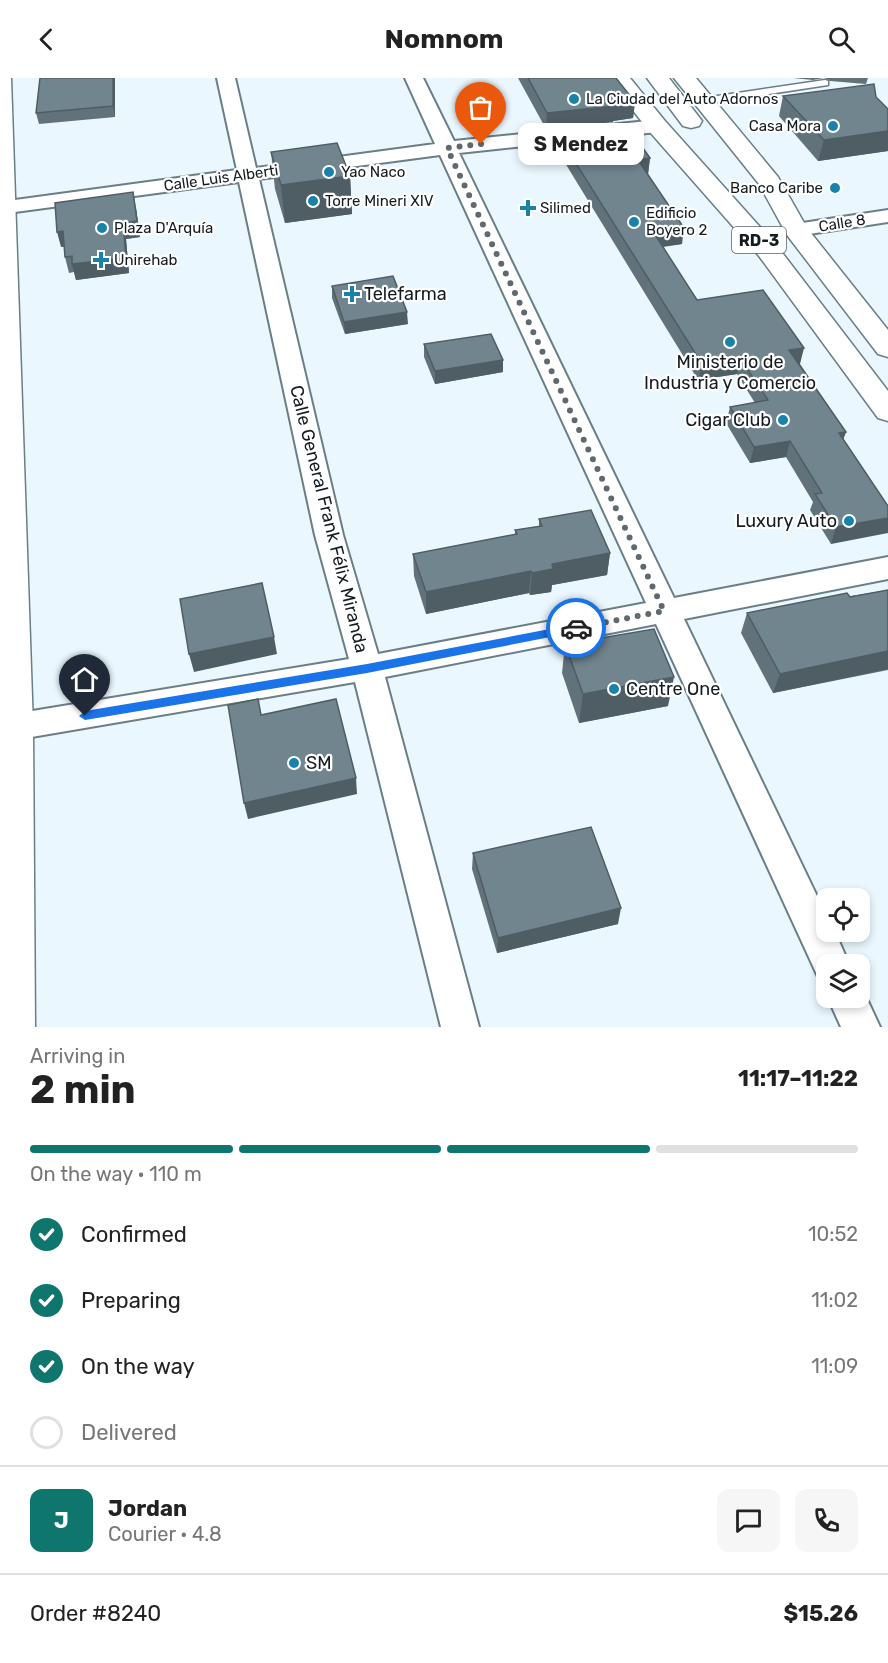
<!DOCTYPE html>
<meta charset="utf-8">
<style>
:root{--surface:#fff;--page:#f6f6f6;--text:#222;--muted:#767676;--line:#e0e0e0;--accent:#0f766e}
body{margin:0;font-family:Rubik,sans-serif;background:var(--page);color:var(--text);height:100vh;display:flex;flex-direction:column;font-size:22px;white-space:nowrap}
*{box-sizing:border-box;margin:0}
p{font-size:20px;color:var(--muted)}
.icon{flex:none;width:33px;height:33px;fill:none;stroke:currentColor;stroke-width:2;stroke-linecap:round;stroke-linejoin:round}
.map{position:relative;height:949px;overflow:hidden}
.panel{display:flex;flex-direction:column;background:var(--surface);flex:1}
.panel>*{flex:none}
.controls{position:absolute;left:816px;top:810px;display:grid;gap:12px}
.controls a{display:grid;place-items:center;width:54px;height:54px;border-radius:12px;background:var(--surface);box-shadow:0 3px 9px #0003;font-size:30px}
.pin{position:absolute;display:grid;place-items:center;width:51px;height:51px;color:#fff;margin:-62px -26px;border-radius:50% 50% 50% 0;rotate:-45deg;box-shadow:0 0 6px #0007}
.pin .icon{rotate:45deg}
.courier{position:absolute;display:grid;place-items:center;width:60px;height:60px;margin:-30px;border:4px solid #1a73e8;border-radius:50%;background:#fff;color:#222;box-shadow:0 2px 8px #0007}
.bubble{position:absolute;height:42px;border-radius:12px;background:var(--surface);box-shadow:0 3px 9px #0003;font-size:20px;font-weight:700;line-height:42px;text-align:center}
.head em{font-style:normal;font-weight:700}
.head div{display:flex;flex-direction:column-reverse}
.head{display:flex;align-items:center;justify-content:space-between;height:102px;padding:0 30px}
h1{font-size:39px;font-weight:700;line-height:45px}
.bar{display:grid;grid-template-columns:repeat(4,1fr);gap:9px 6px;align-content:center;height:72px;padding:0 30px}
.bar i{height:8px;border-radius:4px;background:var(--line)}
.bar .active{background:var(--accent)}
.bar p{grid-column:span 4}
.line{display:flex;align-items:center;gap:15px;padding:0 30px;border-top:2px solid var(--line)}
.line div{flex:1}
.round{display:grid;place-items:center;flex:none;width:63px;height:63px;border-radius:12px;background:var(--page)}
ol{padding:0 30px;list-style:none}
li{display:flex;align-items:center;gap:18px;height:66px}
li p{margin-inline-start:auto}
li .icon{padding:6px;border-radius:50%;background:var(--accent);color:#fff;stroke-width:4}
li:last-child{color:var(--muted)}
li i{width:33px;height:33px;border:3px solid var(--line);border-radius:50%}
header{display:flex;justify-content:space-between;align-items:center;height:78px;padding:0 30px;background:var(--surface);font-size:27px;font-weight:700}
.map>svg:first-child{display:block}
</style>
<header><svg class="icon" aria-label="back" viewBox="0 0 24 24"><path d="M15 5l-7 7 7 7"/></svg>Nomnom<svg class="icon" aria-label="search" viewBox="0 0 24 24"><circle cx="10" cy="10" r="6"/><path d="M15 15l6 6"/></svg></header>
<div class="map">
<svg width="888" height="949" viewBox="0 0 888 949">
<rect width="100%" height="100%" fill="#eaf7fe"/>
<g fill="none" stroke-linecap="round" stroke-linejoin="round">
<g stroke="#6a7e88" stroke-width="3">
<path id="lane" d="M 825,2 L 828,3 L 828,7 L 704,26 L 699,23 L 704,20 Z"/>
</g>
<g stroke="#6a7e88" stroke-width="4">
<path id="street" d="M 217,0 L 235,0 L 256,90 L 435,66 L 405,0 L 423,0 L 454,63 L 657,42 L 664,44 L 667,48 L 664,52 L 657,54 L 459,75 L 674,520 L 888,479 L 888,501 L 684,541 L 826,837 L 826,854 L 835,854 L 849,886 L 826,886 L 826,902 L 818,899 L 656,546 L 385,599 L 479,949 L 441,949 L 355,604 L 14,662 L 3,658 L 0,645 L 3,640 L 14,636 L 349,581 L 315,457 L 239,104 L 0,136 L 0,124 L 237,92 ZM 440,77 L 646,525 L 378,576 L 343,457 L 259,101 Z
M 888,132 L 888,144 L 796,158 L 788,157 L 785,152 L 788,147 L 796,146 Z
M 860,906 L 880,949 L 841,949 L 828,920 L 860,920 Z"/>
</g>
<g stroke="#6a7e88" stroke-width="3">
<path id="secondary" d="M 0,0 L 11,0 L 33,649 L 35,949 L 0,949 Z"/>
</g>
<g stroke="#6a7e88" stroke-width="3">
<path id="highway" d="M 608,0 L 630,0 L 665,43 L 777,168 L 888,313 L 888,343 L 878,340 L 759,178 L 649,53 Z
M 647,0 L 669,0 L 702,43 L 699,48 L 691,50 L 683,48 Z
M 674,0 L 696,0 L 778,99 L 807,150 L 888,252 L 888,279 L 878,276 L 787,157 L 759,106 Z"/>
</g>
<use href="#lane" fill="#fff" fill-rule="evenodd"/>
<use href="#street" fill="#fff" fill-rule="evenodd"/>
<use href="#secondary" fill="#fff" fill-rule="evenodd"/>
<use href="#highway" fill="#fff" fill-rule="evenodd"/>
</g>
<path fill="#61727b" d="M 40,0 L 115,0 L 115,39 L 39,46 L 36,35 Z
M 518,0 L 616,0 L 635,24 L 633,40 L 613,43 L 613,44 L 546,51 Z
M 793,0 L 823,0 L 813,2 Z
M 825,0 L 868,0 L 866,6 L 830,3 Z
M 783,18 L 876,19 L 888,31 L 888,73 L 818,83 L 779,38 Z
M 555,52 L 650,80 L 648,96 L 682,166 L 663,169 L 697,222 L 800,286 L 846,354 L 843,361 L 888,428 L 831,466 L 810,432 L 813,424 L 786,379 L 750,385 L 726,345 L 730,329 L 755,325 L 737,296 L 698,302 L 554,67 Z
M 271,74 L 350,98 L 352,136 L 285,145 L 275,111 Z
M 136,130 L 140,159 L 126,161 L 129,195 L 76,202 L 74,194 L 69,195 L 65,179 L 64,169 L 61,169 Z
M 332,208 L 408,246 L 345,256 L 332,220 Z
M 424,266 L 503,282 L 503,294 L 435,306 L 424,279 Z
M 539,441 L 610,475 L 607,497 L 552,507 L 551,514 L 530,517 L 529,515 L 426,536 L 414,498 L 413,476 L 515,457 L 515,452 L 539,448 Z
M 888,512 L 888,592 L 773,615 L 741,555 L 747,535 Z
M 565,566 L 668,628 L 579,645 L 562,595 Z
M 473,775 L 618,846 L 497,875 L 472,791 Z"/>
<path fill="#4f5d64" d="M 113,0 L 115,0 L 115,39 L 113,28 Z
M 635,24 L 633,40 L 613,43 L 613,44 L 546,51 L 547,35 Z
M 888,53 L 888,73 L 818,83 L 824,62 Z
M 650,80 L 648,96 L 638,82 Z
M 350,98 L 352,136 L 285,145 L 281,107 Z
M 133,114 L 136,130 L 140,159 L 126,161 L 129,195 L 76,202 L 72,186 L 123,145 Z
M 684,150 L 682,166 L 651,170 L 654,155 Z
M 63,153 L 67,168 L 61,169 L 57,154 Z
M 407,234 L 408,246 L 345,256 L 344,244 Z
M 804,270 L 800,286 L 785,288 L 789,272 Z
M 740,280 L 737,296 L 698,302 L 702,286 Z
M 503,282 L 503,294 L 435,306 L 435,293 Z
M 846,354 L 840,370 L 839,355 Z
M 790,363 L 786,379 L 750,385 L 754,369 Z
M 888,440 L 888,455 L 831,466 L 836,449 Z
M 610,475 L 607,497 L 552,507 L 551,514 L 530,517 L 532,495 L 552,486 Z
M 531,493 L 529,515 L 426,536 L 426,514 Z
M 274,559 L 277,576 L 194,594 L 189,576 Z
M 888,573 L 888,591 L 773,615 L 780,596 Z
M 674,599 L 668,628 L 579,645 L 583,616 Z
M 356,700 L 357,716 L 248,741 L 244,725 Z
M 621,830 L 618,846 L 497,875 L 498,860 Z"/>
<path fill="#71858f" stroke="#4f5d64" stroke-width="1.5" d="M 40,0 L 113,0 L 113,28 L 36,35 Z
M 528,0 L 616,0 L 635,24 L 614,27 L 615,28 L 547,35 Z
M 874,6 L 876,19 L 888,31 L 888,53 L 824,62 L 783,18 Z
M 625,45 L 650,80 L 638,82 L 684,150 L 654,155 L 697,222 L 763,212 L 804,270 L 789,272 L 846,354 L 839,355 L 888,428 L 888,440 L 836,449 L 815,416 L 822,415 L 790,363 L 754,369 L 730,329 L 768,322 L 740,280 L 702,286 L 555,52 Z
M 337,65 L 350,98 L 281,107 L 271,74 Z
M 133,114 L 137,143 L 123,145 L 126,180 L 72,186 L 72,178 L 65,179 L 63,153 L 57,154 L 55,125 Z
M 393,198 L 407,234 L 344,244 L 332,208 Z
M 491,256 L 503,282 L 435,293 L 424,266 Z
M 591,432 L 610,475 L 552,486 L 553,491 L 532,495 L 531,493 L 426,514 L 413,476 L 517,456 L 515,452 L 542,448 L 539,441 Z
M 262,505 L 274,559 L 189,576 L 180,521 Z
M 888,512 L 888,573 L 780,596 L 747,535 L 847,515 L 850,519 Z
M 654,551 L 674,599 L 583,616 L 565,566 Z
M 258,621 L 261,637 L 336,621 L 356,700 L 244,725 L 228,627 Z
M 591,749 L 621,830 L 498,860 L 473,775 Z"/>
<path fill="#1a73e8" d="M 576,546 L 581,550 L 576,554 L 367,595 L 85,642 L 79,638 L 85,633 L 367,586 Z"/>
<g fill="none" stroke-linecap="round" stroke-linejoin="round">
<path stroke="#5f696e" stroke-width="6" stroke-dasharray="0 10.8" d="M 481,66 L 447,70 L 664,533 L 576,550"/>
</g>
<g fill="#1882ab" stroke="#fff" stroke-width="2">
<circle cx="574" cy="21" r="6"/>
<circle cx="833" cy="48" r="6"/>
<circle cx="329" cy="94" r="6"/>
<circle cx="835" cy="110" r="6"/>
<circle cx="313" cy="123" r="6"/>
<path d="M525 121h6v6h6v6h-6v6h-6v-6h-6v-6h6z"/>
<circle cx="634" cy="144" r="6"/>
<circle cx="102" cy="150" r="6"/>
<path d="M98 173h6v6h6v6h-6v6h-6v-6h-6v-6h6z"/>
<path d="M349 207h6v6h6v6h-6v6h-6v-6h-6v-6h6z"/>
<circle cx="730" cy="264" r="6"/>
<circle cx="783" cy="342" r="6"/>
<circle cx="849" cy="443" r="6"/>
<circle cx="614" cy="611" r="6"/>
<circle cx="294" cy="685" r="6"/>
</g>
<g text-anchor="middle" stroke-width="4.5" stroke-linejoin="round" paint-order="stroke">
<g font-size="15" fill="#141c20" stroke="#fff" text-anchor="start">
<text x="586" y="26">La Ciudad del Auto Adornos</text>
<text x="821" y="53" text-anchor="end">Casa Mora</text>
<text x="341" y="99">Yao Naco</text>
<text x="823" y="115" text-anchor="end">Banco Caribe</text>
<text x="325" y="128">Torre Mineri XIV</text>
<text x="540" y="135">Silimed</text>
<text x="646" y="140">Edificio<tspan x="646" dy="17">Boyero 2</tspan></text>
<text x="114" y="155">Plaza D'Arquía</text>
<text x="114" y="187">Unirehab</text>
</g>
<g font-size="15" fill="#141c20" stroke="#fff">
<text transform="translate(221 100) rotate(-8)" y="5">Calle Luis Alberti</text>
<text transform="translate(842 145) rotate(-9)" y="5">Calle 8</text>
</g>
<rect fill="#fff" stroke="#5a6063" stroke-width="1.5" x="732" y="149" width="54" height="26" rx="4.5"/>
<g font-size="16" font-weight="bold" fill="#141c20">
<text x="759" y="168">RD-3</text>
</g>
<g font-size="18" fill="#141c20" stroke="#fff" text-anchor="start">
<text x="364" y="222">Telefarma</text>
<text x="730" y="290" text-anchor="middle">Ministerio de<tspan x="730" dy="21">Industria y Comercio</tspan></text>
<text x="771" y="348" text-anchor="end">Cigar Club</text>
<text x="837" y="449" text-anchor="end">Luxury Auto</text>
<text x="626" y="617">Centre One</text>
<text x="306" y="691">SM</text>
</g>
<g font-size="18" fill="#141c20" stroke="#fff">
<text transform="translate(329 441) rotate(76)" y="6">Calle General Frank Félix Miranda</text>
</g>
</g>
</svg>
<div class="controls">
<a><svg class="icon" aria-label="locate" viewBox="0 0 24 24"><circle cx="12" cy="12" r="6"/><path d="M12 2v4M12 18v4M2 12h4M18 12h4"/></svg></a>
<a><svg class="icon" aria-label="layers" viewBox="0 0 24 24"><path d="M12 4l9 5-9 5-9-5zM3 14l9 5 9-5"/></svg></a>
</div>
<div class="pin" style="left:481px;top:66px;background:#ea580c"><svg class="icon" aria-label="bag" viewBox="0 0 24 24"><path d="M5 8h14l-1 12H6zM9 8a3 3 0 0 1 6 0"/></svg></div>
<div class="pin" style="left:85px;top:638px;background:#1f2937"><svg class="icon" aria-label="home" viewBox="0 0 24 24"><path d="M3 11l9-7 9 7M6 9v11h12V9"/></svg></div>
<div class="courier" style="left:576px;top:550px"><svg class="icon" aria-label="car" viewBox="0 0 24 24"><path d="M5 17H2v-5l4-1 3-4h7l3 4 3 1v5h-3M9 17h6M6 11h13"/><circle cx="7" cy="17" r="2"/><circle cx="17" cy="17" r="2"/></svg></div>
<div class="bubble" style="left:518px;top:45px;width:126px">S Mendez</div>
</div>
<section class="panel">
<div class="head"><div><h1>2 min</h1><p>Arriving in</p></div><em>11:17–11:22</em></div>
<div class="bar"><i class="active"></i><i class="active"></i><i class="active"></i><i></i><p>On the way · 110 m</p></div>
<ol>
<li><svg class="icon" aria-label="check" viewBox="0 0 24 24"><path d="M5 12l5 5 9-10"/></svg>Confirmed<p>10:52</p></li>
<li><svg class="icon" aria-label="check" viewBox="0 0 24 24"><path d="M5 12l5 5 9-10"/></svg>Preparing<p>11:02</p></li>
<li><svg class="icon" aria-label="check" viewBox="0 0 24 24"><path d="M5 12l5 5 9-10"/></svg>On the way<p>11:09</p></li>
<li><i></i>Delivered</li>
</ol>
<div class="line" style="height:108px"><b class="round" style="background:var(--accent);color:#fff">J</b><div><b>Jordan</b><p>Courier · 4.8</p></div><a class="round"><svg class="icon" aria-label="chat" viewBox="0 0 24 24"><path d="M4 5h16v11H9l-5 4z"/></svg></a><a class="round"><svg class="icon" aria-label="phone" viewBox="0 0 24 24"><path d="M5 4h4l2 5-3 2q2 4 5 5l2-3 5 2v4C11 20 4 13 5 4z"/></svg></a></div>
<div class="line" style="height:78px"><div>Order #8240</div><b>$15.26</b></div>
</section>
